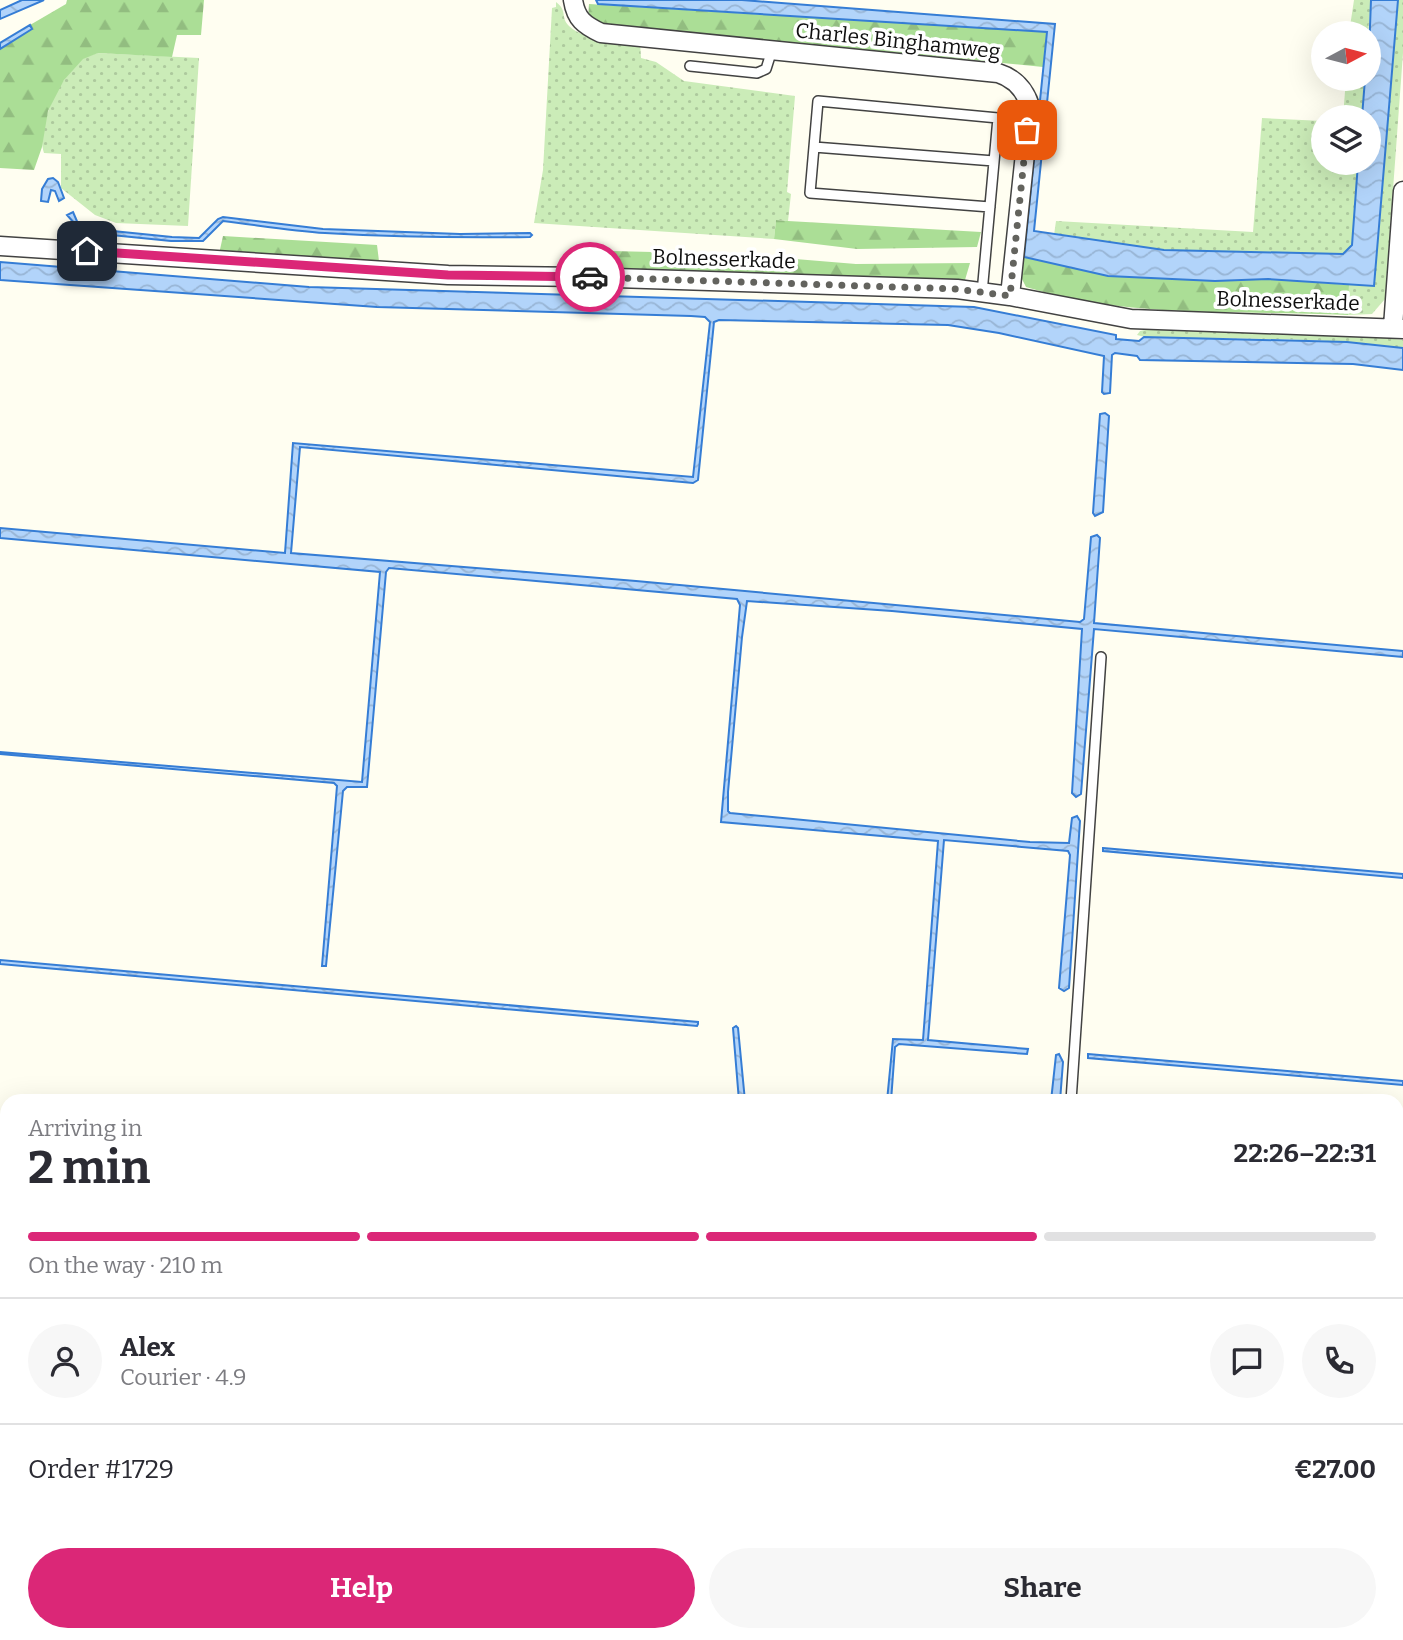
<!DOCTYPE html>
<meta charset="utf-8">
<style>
:root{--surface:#fff;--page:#f7f7f7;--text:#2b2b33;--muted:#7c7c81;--line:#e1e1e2;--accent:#db2777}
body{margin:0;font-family:Bitter,serif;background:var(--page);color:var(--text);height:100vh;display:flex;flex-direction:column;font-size:26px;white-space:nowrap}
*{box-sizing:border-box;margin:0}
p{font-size:23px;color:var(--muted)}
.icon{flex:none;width:38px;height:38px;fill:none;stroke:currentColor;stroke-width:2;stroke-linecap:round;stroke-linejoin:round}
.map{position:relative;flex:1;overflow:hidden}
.panel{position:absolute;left:0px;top:1094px;width:1404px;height:548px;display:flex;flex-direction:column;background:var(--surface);border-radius:21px 21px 0 0;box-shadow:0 7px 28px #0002}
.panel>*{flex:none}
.needle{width:46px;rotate:83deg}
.buttons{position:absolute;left:1311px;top:21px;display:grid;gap:14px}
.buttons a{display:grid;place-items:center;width:70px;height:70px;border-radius:50%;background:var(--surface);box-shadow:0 7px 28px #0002;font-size:35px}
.pin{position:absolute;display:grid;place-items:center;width:60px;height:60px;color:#fff;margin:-30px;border-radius:14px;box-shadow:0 4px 10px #0006}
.courier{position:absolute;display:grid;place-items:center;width:70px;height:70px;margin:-35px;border:5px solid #db2777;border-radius:50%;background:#fff;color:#222;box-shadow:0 2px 9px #0007}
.headline em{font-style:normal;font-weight:700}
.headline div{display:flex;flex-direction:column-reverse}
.headline{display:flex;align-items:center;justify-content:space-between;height:119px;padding:0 28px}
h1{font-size:46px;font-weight:700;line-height:52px}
.bar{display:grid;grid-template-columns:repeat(4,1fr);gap:10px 7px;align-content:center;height:84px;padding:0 28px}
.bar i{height:9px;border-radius:5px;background:var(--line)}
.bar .selected{background:var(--accent)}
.bar p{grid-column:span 4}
.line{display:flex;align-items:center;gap:18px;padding:0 28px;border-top:2px solid var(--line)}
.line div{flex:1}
.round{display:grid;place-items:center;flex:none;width:74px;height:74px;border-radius:37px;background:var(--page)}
.cta{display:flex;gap:14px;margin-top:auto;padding:14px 28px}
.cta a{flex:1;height:80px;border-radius:42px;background:var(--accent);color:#fff;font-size:28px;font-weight:700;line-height:80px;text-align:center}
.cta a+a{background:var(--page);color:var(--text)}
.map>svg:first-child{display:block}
</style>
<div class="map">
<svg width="1403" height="1640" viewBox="0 0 1403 1640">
<defs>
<pattern id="green-dots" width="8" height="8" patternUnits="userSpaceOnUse" patternTransform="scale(1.75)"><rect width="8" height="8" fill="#cbecb8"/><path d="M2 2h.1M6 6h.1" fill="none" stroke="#adc99d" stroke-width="1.8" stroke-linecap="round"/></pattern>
<pattern id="forest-firs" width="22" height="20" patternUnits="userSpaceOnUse" patternTransform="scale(1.75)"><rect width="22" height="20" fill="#abde96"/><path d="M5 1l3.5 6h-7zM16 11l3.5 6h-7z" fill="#92bd80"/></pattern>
<pattern id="water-waves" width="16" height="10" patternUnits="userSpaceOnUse" patternTransform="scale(1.75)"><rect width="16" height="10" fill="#b2d4fa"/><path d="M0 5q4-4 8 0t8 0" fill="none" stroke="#98b5d5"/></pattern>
</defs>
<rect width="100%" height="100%" fill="#fffef1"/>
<path fill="url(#green-dots)" d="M 1354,0 L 1371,0 L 1368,33 L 1349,33 Z
M 1398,0 L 1403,0 L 1403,53 L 1385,299 L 1372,314 L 1348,315 L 1349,285 L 1374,285 Z
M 556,2 C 568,11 560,17 569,26 C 586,42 619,39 640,41 L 641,58 L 656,62 L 684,81 L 795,96 L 787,192 L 791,194 L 788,221 L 776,220 L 774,239 L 534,223 L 543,170 L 552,8 L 556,7 Z
M 97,53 L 199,58 L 188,226 L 116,223 L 95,215 L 61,188 L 61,154 L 44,153 C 35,128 61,75 82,59 C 86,56 93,55 97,53 Z
M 1346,79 L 1365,79 L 1362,117 L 1343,117 Z
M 1262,118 L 1323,121 L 1323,163 L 1358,163 L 1352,246 L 1343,254 L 1164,250 L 1054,235 L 1056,221 L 1253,232 Z
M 1155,328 L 1323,331 L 1403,340 L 1403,348 C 1318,336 1230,340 1145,337 L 1137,335 L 1140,331 Z
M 0,1497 L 7,1497 L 7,1634 L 78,1635 L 77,1640 L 0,1640 Z"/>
<path fill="url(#forest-firs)" d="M 67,0 L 204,0 L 201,35 L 177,35 L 172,57 L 98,53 L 83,59 L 64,80 L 48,111 L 42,147 L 34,170 L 0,168 L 0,49 L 32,28 L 30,25 L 66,4 Z
M 589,4 L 1047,32 L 1043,67 L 601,24 L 588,19 Z
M 776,220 L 788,221 L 981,232 L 977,247 L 857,249 L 774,239 Z
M 223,236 L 377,245 L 379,261 L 219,254 Z
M 571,250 L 734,254 L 856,264 L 970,263 L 965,280 L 573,269 Z
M 1018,256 L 1108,276 L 1215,281 L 1268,279 L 1349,285 L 1348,315 C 1241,310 1129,319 1026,287 L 1020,275 Z"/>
<path fill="url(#water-waves)" stroke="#357dd5" stroke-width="2" d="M 22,0 L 44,0 L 0,19 L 0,10 Z
M 596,0 L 742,0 L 1055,24 L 1034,231 L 1164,250 L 1343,254 L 1352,245 L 1358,163 L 1368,163 L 1368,117 L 1362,117 L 1365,79 L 1368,79 L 1371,0 L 1398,0 L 1374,286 L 1268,279 L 1215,281 L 1108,276 L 1024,257 L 1047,32 L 598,4 Z
M 30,25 L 32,29 L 0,49 L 0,43 Z
M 53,178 L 58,182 L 64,198 L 59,201 L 55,191 L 51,190 L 48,202 L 41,201 L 42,189 L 48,179 Z
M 73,212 L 79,226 L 83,228 L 172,237 L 199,238 L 218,219 L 223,217 L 323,229 L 460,234 L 530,233 L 532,235 L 530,237 C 462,238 394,237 325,233 C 291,231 257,225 223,221 L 203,241 L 171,241 L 82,232 L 67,215 Z
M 0,262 L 309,287 L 974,307 L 1116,335 L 1116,339 L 1139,341 L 1144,337 L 1347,342 L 1403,348 L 1403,370 L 1353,364 L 1140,360 L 1137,356 L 1115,353 L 1112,355 L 1110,393 L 1104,394 L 1102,392 L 1104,356 L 999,333 L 948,325 L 719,320 L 714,322 L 698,480 L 693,483 L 300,447 L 291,553 L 636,581 L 1080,622 L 1084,619 L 1091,537 L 1097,535 L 1100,538 L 1094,623 L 1403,651 L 1403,657 L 1094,629 L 1081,794 L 1076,797 L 1072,793 L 1082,629 L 892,611 L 747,601 L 742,637 L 728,792 L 728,811 L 730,813 L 1030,842 L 1069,843 L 1072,818 L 1077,816 L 1080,821 L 1069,988 L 1064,991 L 1059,988 L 1070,855 L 1068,851 L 944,840 L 928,1040 L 1028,1049 L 1027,1054 L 899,1044 L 895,1047 L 891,1101 L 887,1101 L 893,1039 L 923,1040 L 938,841 L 721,822 L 740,605 L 737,599 L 389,568 L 386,572 L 367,787 L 347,787 L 343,791 L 326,966 L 322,966 L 337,786 L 334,783 L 0,754 L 0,752 L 362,782 L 380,572 L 0,538 L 0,528 L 285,553 L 293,443 L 693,477 L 710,322 L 705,317 L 691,316 L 377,307 L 0,280 Z
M 1105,413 L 1109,416 L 1103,512 L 1095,516 L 1093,513 L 1100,414 Z
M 1103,848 L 1403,874 L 1403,878 L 1103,851 Z
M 0,960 L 698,1022 L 698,1024 L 697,1026 L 618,1019 L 0,964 Z
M 736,1026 L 738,1028 L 745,1101 L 739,1101 L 733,1028 Z
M 1059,1054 L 1063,1062 L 1060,1101 L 1051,1101 L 1056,1055 Z
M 1088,1054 L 1403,1081 L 1403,1085 L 1088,1058 Z"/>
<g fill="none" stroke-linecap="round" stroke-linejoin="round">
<g stroke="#424242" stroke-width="12">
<path id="lane" d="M 690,66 L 757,73 L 766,69 L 772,50
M 814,147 L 994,161
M 982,293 L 998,118 L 818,101 L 810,193 L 990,207
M 1071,1101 L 1101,657
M 1033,1640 L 1033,1634"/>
</g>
<g stroke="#424242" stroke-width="21">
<path id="street" d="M 573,0 C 576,19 584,25 601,33 L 998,73 C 1014,78 1025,90 1030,106 L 1010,296
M 0,246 L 448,275 L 584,277 L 957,289 L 1010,296 L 1131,319 L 1403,329
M 1393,327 L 1403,191"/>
</g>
<use href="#lane" stroke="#fff" stroke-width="9"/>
<use href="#street" stroke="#fff" stroke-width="18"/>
</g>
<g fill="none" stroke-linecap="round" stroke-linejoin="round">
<path stroke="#63635e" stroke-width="7" stroke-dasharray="0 12.6" d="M 590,277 L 957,289 L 1010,296 L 1027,130"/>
<path stroke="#db2777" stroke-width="9" d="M 87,251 L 448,275 L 590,277"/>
</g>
<g text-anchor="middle" stroke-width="7" stroke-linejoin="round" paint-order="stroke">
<g font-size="21" fill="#0f0f0f" stroke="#fff">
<text transform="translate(898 41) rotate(6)" y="7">Charles Binghamweg</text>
<text transform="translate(724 259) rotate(2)" y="7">Bolnesserkade</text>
<text transform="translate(1288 301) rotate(2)" y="7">Bolnesserkade</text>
</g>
</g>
</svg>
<div class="buttons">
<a><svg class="needle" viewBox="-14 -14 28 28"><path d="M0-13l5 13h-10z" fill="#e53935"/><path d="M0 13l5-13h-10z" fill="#7c7c81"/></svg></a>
<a><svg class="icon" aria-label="layers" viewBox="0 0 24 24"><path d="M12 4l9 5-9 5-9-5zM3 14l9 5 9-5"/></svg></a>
</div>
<div class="pin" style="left:1027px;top:130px;background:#ea580c"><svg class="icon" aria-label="bag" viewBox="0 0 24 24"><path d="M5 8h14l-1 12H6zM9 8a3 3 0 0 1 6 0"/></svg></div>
<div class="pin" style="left:87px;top:251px;background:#1f2937"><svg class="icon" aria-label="home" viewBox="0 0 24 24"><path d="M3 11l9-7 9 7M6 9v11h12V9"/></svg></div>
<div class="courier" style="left:590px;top:277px"><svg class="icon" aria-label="car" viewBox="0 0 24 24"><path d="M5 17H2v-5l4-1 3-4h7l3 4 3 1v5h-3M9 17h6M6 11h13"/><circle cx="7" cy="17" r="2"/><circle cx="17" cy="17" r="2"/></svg></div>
<section class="panel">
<div class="headline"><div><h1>2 min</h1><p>Arriving in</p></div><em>22:26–22:31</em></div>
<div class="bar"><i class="selected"></i><i class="selected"></i><i class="selected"></i><i></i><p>On the way · 210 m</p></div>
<div class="line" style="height:126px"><a class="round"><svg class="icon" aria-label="person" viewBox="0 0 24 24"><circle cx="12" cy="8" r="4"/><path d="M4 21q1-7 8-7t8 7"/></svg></a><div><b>Alex</b><p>Courier · 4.9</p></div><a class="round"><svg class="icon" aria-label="chat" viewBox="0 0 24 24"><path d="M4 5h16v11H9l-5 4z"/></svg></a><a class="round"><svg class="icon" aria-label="phone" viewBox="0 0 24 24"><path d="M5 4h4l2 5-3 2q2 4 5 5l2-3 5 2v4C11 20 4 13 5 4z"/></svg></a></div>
<div class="line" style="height:91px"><div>Order #1729</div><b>€27.00</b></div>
<div class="cta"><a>Help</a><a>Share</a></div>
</section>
</div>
